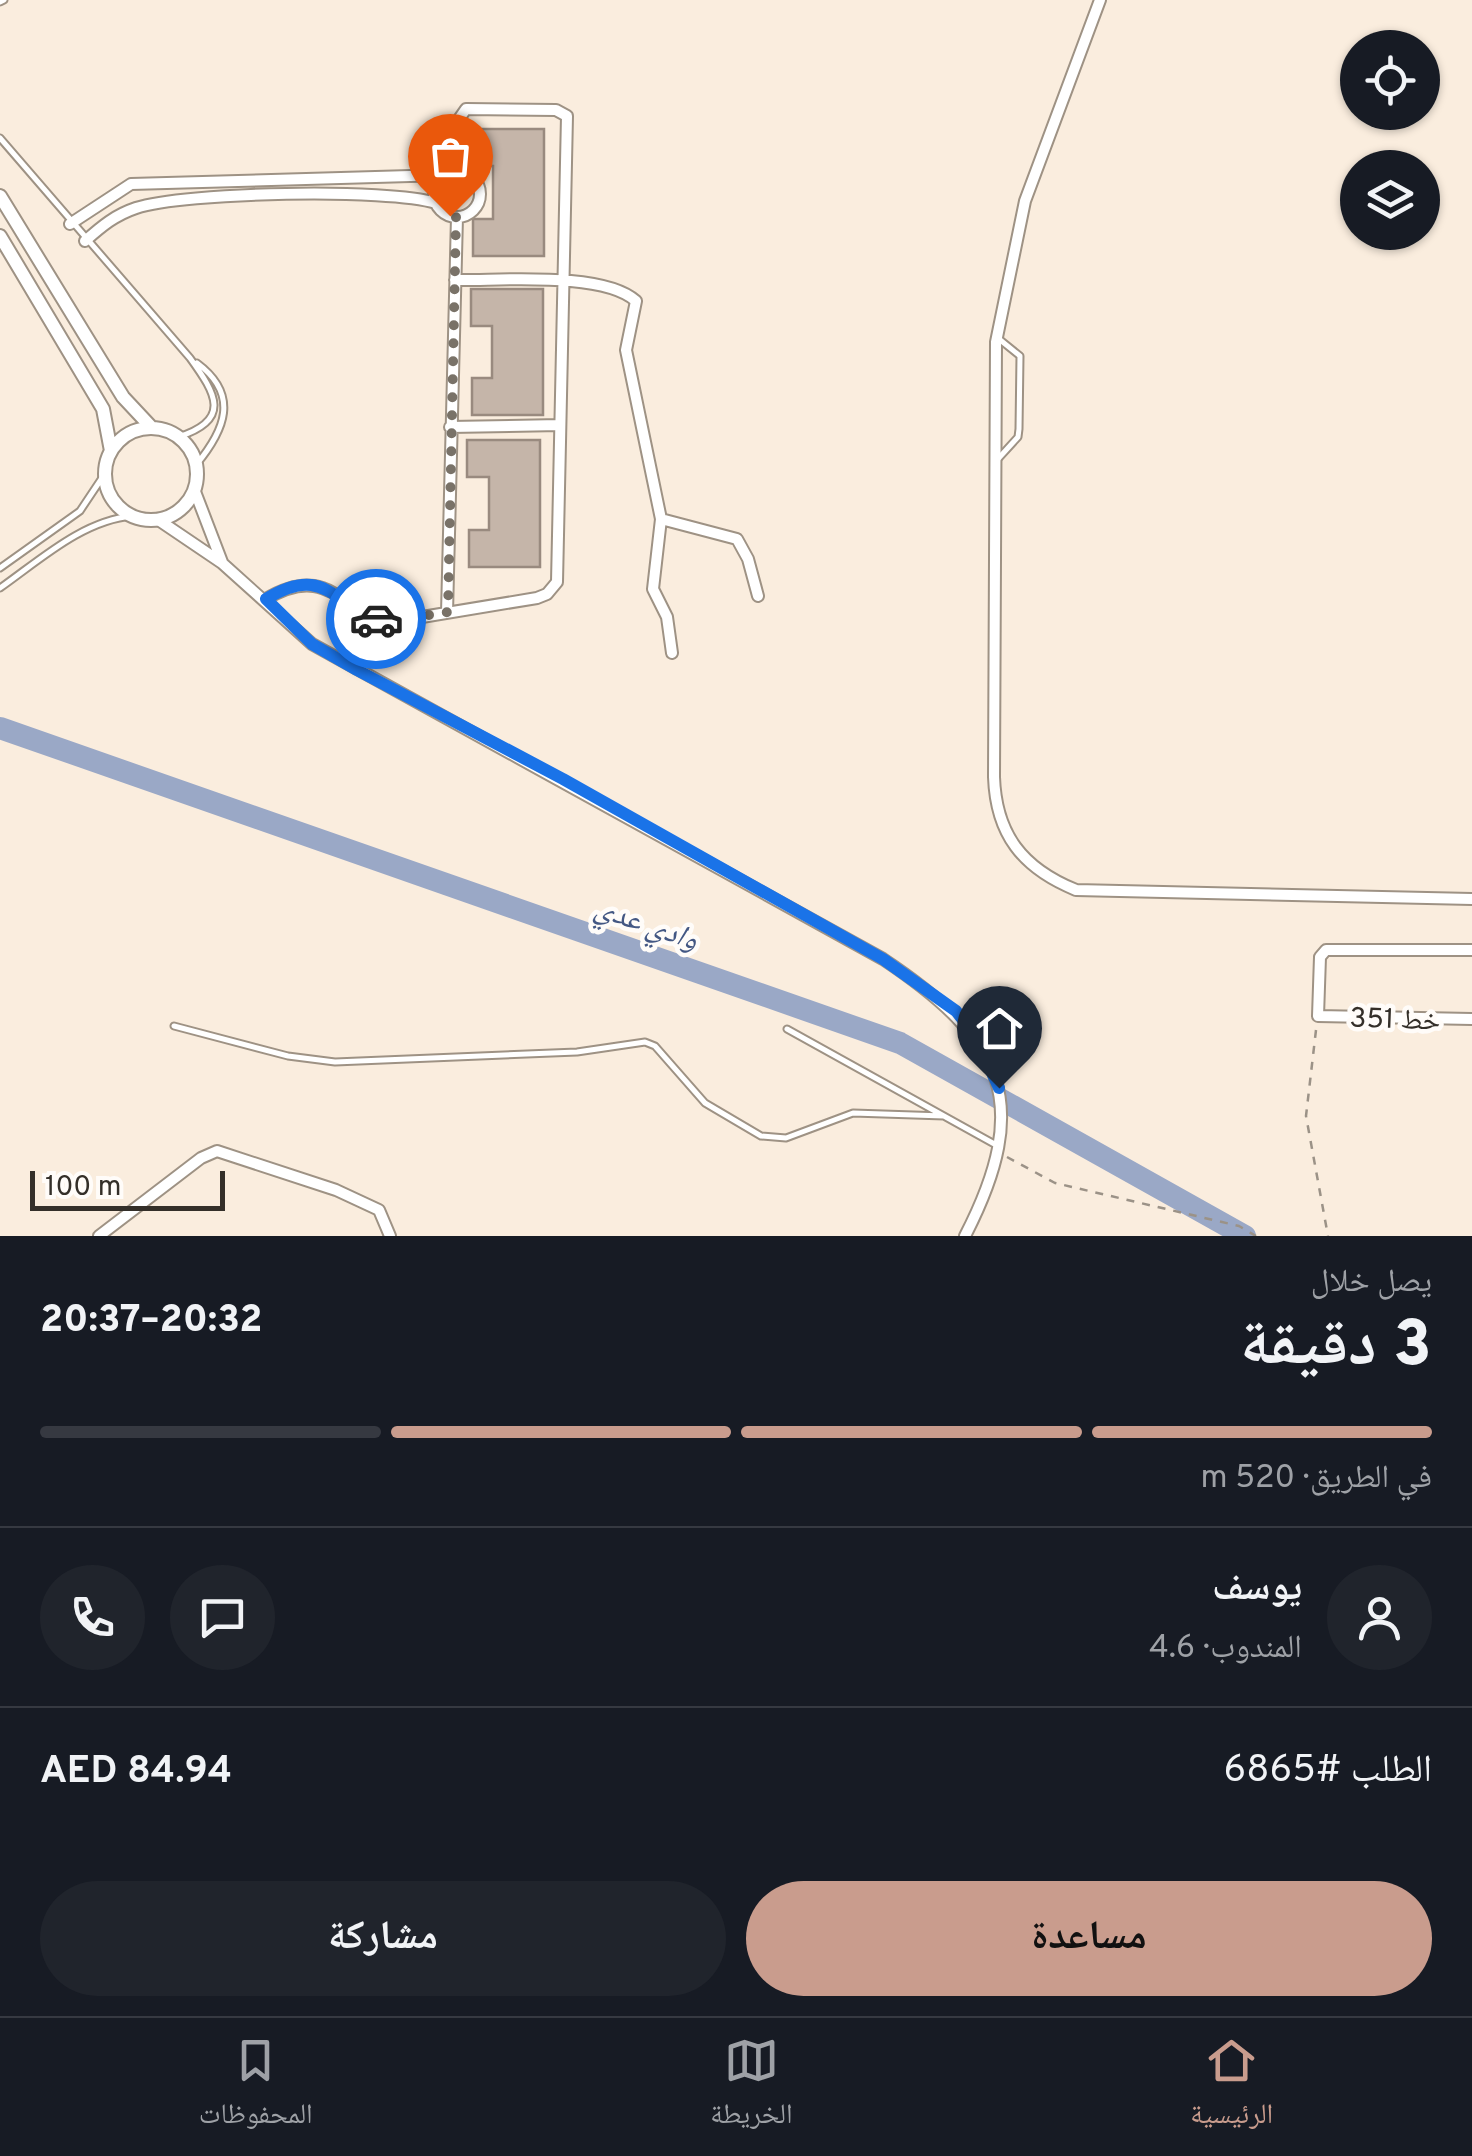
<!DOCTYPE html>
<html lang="ar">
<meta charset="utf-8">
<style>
:root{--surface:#171b24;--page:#20242c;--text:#f1f3f6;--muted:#9ea1a6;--line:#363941;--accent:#c99c8d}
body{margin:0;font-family:Overpass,"Noto Naskh Arabic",sans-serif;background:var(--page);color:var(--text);direction:rtl;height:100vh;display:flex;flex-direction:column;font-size:38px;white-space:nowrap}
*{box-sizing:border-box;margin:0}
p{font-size:32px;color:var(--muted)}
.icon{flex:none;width:55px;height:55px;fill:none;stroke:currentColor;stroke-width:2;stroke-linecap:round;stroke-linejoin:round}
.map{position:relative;height:1236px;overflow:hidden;direction:ltr}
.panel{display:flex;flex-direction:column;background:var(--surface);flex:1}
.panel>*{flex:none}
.fabs{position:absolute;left:1340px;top:30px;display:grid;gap:20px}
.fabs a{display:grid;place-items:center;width:100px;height:100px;border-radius:50%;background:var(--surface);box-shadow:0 2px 8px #0004;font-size:50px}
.scale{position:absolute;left:30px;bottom:25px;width:195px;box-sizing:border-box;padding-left:10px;border:5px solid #342f29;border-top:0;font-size:28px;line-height:35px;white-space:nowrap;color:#342f29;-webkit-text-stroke:8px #fffcf9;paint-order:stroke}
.pin{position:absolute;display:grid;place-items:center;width:85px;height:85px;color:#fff;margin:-102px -42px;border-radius:50% 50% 50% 0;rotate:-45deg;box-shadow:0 0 10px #0007}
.pin .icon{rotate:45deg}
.courier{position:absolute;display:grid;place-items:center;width:100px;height:100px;margin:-50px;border:8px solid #1a73e8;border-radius:50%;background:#fff;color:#222;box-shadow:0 2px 12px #0007}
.head em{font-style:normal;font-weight:800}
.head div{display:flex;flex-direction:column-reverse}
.head{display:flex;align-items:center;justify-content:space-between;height:170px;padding:0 40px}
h1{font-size:65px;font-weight:800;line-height:75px}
.bar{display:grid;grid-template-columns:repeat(4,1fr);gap:15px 10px;align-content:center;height:120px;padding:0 40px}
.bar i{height:12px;border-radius:8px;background:var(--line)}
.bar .selected{background:var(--accent)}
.bar p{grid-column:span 4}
.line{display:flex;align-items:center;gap:25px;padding:0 40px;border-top:2px solid var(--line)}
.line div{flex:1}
.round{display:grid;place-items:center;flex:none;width:105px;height:105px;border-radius:52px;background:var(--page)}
.primary-button{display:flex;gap:20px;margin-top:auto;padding:20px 40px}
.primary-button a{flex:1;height:115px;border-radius:60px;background:var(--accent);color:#111;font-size:40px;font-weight:800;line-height:115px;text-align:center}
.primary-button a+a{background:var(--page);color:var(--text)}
.menu{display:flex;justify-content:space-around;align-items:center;height:140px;border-top:2px solid var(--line);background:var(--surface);font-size:28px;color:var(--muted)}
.menu a{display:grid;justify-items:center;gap:5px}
.menu .selected{color:var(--accent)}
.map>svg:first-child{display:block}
</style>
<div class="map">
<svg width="1472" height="1236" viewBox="0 0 1472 1236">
<rect width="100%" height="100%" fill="#faedde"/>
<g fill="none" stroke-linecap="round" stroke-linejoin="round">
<path stroke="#9aa8c6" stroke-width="22" d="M 0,728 L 900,1043 L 1245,1236"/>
</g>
<path fill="#c5b5a9" stroke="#998a7f" stroke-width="2.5" d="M 471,129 L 544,129 L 544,256 L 473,256 L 473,219 L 493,219 L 493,166 L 471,166 Z
M 471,289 L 543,289 L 543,415 L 472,415 L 472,378 L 492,378 L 492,326 L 471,326 Z
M 467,440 L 540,440 L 540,567 L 469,567 L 469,530 L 489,530 L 489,477 L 467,477 Z"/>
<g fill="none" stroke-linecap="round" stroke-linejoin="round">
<g stroke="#9e9284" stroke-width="9">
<path id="service" d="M 0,2 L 4,0
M 0,138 L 190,358 C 216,394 232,420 178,437
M 997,460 L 1018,437 L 1019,429 L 1020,356 L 999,339
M 196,465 C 225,430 240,395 197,363
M 0,568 L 80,511 L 104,475
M 0,588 C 40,560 83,520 133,516
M 174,1026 L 288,1056 L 335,1062 L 577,1052 L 645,1042 L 655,1046 L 705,1103 L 761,1136 L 786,1138 L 853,1113 L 944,1116
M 787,1029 L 998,1146"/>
</g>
<g stroke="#9e9284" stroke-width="14">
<path id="minor" d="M 1100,0 L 1025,201 L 996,342 L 994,777 C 996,834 1022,868 1076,890 L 1472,899
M434 194a23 23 0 1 1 46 0a23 23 0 1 1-46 0Z
M 70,224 L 131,184 L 445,175
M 85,241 C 102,226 115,215 136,208 C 184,192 389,188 436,203
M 455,280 C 499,281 603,271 636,301 L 626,350 L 661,519 L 653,589 L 667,617 L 672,653
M 450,427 L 560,425
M 194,489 L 222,562
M 157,519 L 222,563 L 312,644 L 883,959 C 1003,1039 1034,1102 965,1236
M 661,519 L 737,539 L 748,559 L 758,596
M 266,599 C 323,565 337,603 386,623 L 537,598 L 547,594 L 557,582 L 567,116 L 556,110 L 466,109 L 459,119 L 457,171
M 447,613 L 457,217
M 1472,950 L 1326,950 L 1320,957 L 1318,1016 L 1472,1019
M 99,1236 L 201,1158 L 217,1151 L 336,1190 L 379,1210 L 390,1236"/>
</g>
<g stroke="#9e9284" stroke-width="16">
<path id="tertiary" d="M 0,196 L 123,397 L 152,428
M 0,236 L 103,409 L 111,451
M105 474a46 46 0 1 1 92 0a46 46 0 1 1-92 0Z"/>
</g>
<path stroke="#9b9287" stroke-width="2.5" stroke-dasharray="8 8" stroke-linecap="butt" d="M 1316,1030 L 1306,1116 L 1328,1236
M 1007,1157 L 1055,1183 L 1239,1226 L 1256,1236"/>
<use href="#service" stroke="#fff" stroke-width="5"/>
<use href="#minor" stroke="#fff" stroke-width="10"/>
<use href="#tertiary" stroke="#fff" stroke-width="12"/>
</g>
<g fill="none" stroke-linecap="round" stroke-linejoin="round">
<path stroke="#797268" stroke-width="10" stroke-dasharray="0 18" d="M 376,619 L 386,622 L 448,612 L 456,217 L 450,216"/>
<path stroke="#1a73e8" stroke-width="12" d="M 376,619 C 330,600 322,565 266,599 L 312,644 L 357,670 L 563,779 L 883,959 L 956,1011 L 975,1035 L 999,1088"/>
</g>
<g text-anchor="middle" stroke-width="9" stroke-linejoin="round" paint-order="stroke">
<g font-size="28" fill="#342f29" stroke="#fffcf9">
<text transform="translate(1395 1018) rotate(2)" y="10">خط 351</text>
</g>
<g font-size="30" font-style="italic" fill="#435783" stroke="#fffcf9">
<text transform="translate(647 923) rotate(19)" y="10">وادي عدي</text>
</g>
</g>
</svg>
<div class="fabs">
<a><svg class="icon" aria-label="locate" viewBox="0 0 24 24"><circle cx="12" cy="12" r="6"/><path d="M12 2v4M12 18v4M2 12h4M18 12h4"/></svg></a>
<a><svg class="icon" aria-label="layers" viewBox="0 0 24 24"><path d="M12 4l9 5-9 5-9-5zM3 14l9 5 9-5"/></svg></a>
</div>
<div class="scale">100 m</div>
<div class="pin" style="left:450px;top:216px;background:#ea580c"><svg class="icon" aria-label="bag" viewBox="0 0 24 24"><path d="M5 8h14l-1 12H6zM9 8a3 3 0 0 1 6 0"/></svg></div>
<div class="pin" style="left:999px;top:1088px;background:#1f2937"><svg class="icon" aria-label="home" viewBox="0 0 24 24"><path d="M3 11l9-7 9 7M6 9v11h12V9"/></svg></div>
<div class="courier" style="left:376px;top:619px"><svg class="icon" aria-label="car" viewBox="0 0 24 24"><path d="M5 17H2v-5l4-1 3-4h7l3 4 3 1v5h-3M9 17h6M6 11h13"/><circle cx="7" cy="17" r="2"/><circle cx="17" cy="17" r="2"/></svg></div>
</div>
<section class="panel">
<div class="head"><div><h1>3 دقيقة</h1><p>يصل خلال</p></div><em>20:32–20:37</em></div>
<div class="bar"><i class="selected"></i><i class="selected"></i><i class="selected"></i><i></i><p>في الطريق · 520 m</p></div>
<div class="line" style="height:180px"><a class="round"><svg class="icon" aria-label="person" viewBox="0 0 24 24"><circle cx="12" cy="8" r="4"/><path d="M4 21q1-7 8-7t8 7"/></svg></a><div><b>يوسف</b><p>المندوب · 4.6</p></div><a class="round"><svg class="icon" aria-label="chat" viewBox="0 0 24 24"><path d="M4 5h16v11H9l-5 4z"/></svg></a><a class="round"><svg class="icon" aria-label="phone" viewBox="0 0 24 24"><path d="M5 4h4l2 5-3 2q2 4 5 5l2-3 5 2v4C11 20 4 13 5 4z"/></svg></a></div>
<div class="line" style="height:130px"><div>الطلب #6865</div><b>AED 84.94</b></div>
<div class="primary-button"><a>مساعدة</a><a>مشاركة</a></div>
</section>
<nav class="menu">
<a class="selected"><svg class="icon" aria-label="home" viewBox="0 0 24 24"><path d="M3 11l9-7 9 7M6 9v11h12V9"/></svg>الرئيسية</a>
<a><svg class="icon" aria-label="map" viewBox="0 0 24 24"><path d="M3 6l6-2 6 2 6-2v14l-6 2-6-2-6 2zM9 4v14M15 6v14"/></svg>الخريطة</a>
<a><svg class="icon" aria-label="saved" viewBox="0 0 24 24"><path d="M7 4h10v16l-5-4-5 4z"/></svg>المحفوظات</a>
</nav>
